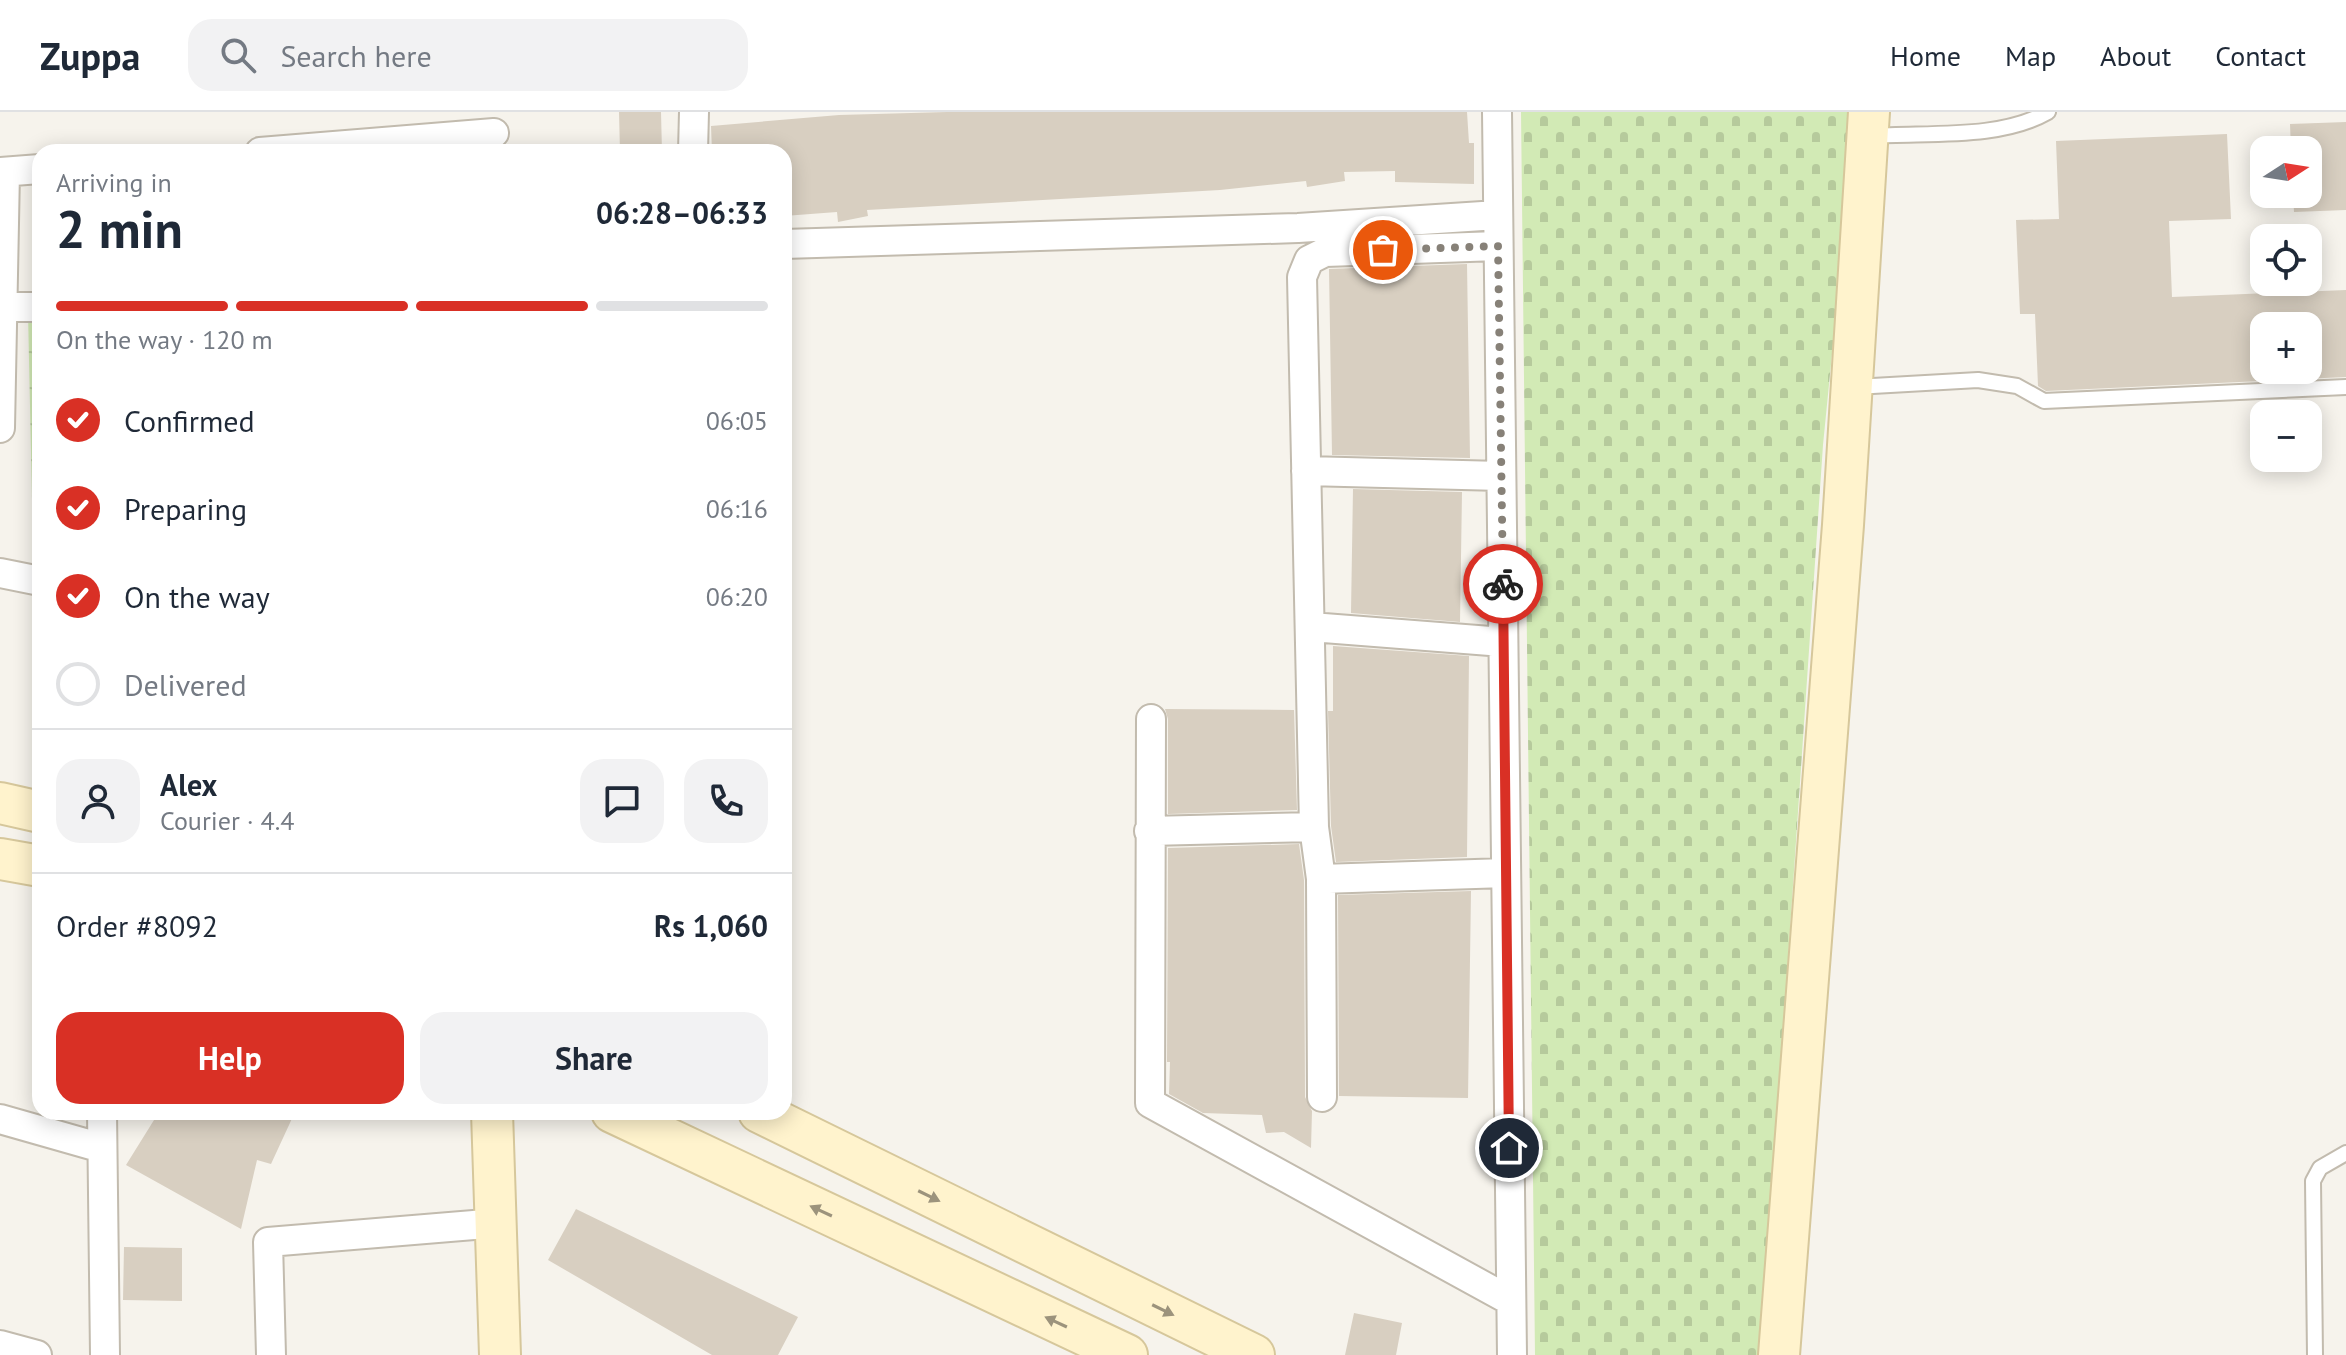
<!DOCTYPE html>
<meta charset="utf-8">
<style>
:root{--surface:#fff;--page:#f2f2f3;--text:#1f2937;--muted:#747a83;--line:#e0e1e3;--accent:#d93025}
body{margin:0;font-family:"PT Sans",sans-serif;background:var(--page);color:var(--text);height:100vh;display:flex;flex-direction:column;font-size:30px;white-space:nowrap}
*{box-sizing:border-box;margin:0}
p{font-size:26px;color:var(--muted)}
.icon{flex:none;width:44px;height:44px;fill:none;stroke:currentColor;stroke-width:2;stroke-linecap:round;stroke-linejoin:round}
.map{position:relative;flex:1;overflow:hidden}
.details{position:absolute;left:32px;top:32px;width:760px;height:976px;display:flex;flex-direction:column;background:var(--surface);border-radius:24px;box-shadow:0 4px 20px #0003}
.details>*{flex:none}
.needle{width:52px;rotate:78deg}
.buttons{position:absolute;left:2250px;top:24px;display:grid;gap:16px}
.buttons a{display:grid;place-items:center;width:72px;height:72px;border-radius:16px;background:var(--surface);box-shadow:0 4px 20px #0003;font-size:40px}
.pin{position:absolute;display:grid;place-items:center;width:68px;height:68px;color:#fff;margin:-34px;border:4px solid #fff;border-radius:50%;box-shadow:0 2px 8px #0007}
.courier{position:absolute;display:grid;place-items:center;width:80px;height:80px;margin:-40px;border:6px solid #d93025;border-radius:50%;background:#fff;color:#222;box-shadow:0 2px 10px #0007}
.overview em{font-style:normal;font-weight:800}
.overview div{display:flex;flex-direction:column-reverse}
.overview{display:flex;align-items:center;justify-content:space-between;height:136px;padding:0 24px}
h1{font-size:52px;font-weight:800;line-height:60px}
.bar{display:grid;grid-template-columns:repeat(4,1fr);gap:12px 8px;align-content:center;height:96px;padding:0 24px}
.bar i{height:10px;border-radius:6px;background:var(--line)}
.bar .on{background:var(--accent)}
.bar p{grid-column:span 4}
.line{display:flex;align-items:center;gap:20px;padding:0 24px;border-top:2px solid var(--line)}
.line div{flex:1}
.round{display:grid;place-items:center;flex:none;width:84px;height:84px;border-radius:24px;background:var(--page)}
ol{padding:0 24px;list-style:none}
li{display:flex;align-items:center;gap:24px;height:88px}
li p{margin-inline-start:auto}
li .icon{padding:8px;border-radius:50%;background:var(--accent);color:#fff;stroke-width:4}
li:last-child{color:var(--muted)}
li i{width:44px;height:44px;border:4px solid var(--line);border-radius:50%}
.primary-button{display:flex;gap:16px;margin-top:auto;padding:16px 24px}
.primary-button a{flex:1;height:92px;border-radius:24px;background:var(--accent);color:#fff;font-size:32px;font-weight:800;line-height:92px;text-align:center}
.primary-button a+a{background:var(--page);color:var(--text)}
header{display:flex;align-items:center;gap:48px;box-sizing:border-box;height:112px;padding:0 40px;background:var(--surface);border-bottom:2px solid var(--line)}
header strong{font-size:38px}
nav{display:flex;gap:44px;margin-inline-start:auto;font-size:28px}
.search{width:560px;height:72px;background:var(--page);display:flex;align-items:center;gap:20px;box-sizing:border-box;padding:0 28px;border-radius:24px;color:var(--muted);font-size:30px}
.map>svg:first-child{display:block}
</style>
<header>
<strong>Zuppa</strong>
<div class="search"><svg class="icon" aria-label="search" viewBox="0 0 24 24"><circle cx="10" cy="10" r="6"/><path d="M15 15l6 6"/></svg>Search here</div>
<nav><a>Home</a><a>Map</a><a>About</a><a>Contact</a></nav>
</header>
<div class="map">
<svg width="2346" height="1243" viewBox="0 0 2346 1243">
<defs>
<pattern id="cemetery-stones" width="16" height="16" patternUnits="userSpaceOnUse" patternTransform="scale(2)"><rect width="16" height="16" fill="#d2eab5"/><path d="M2 7V4a2 2 0 0 1 4 0v3zM10 15v-3a2 2 0 0 1 4 0v3z" fill="#b6ca9c"/></pattern>
<pattern id="park-crowns" width="20" height="18" patternUnits="userSpaceOnUse" patternTransform="scale(2)"><rect width="20" height="18" fill="#d2eab5"/><path d="M2 6a3 3 0 1 1 6 0M12 15a3 3 0 1 1 6 0" fill="none" stroke="#b6ca9c"/></pattern>
</defs>
<rect width="100%" height="100%" fill="#f6f3ec"/>
<path fill="url(#cemetery-stones)" d="M 1521,0 L 1856,0 L 1823,333 L 1761,1243 L 1535,1243 Z"/>
<path fill="url(#park-crowns)" d="M 28,201 L 40,201 L 40,436 L 33,434 Z"/>
<path fill="#d8cfc1" fill-rule="evenodd" d="M 619,0 L 661,0 L 662,40 L 620,40 Z
M 947,0 L 1467,0 L 1469,31 L 1474,31 L 1474,72 L 1395,70 L 1395,59 L 1344,60 L 1345,69 L 1307,75 L 1306,69 L 1220,78 L 867,98 L 868,104 L 838,110 L 837,100 L 784,104 L 784,40 L 712,40 L 711,14 L 839,3 Z
M 2346,10 L 2346,98 L 2294,100 L 2293,82 L 2308,82 L 2308,38 L 2291,38 L 2290,12 Z
M 2227,22 L 2231,107 L 2169,109 L 2172,185 L 2346,178 L 2346,265 L 2046,279 L 2038,274 L 2035,202 L 2020,202 L 2016,108 L 2059,107 L 2056,29 ZM 2264,214 L 2308,214 L 2308,258 L 2264,258 Z
M 1467,152 L 1470,346 L 1332,343 L 1329,157 Z
M 1353,377 L 1462,380 L 1460,510 L 1351,501 Z
M 1333,534 L 1469,544 L 1467,745 L 1336,750 L 1331,714 L 1328,599 L 1333,599 Z
M 1165,597 L 1294,598 L 1297,698 L 1168,702 L 1168,607 Z
M 1299,732 L 1304,768 L 1305,985 L 1312,999 L 1311,1036 L 1284,1020 L 1266,1021 L 1262,1003 L 1203,1001 L 1169,982 L 1170,950 L 1167,950 L 1168,736 Z
M 1471,779 L 1468,986 L 1339,984 L 1338,783 Z
M 159,1000 L 295,1000 L 271,1052 L 257,1048 L 241,1117 L 126,1053 Z
M 576,1097 L 798,1205 L 778,1243 L 712,1243 L 548,1148 Z
M 124,1135 L 182,1136 L 182,1189 L 123,1188 Z
M 1354,1201 L 1402,1211 L 1396,1243 L 1345,1243 Z"/>
<g fill="none" stroke-linecap="round" stroke-linejoin="round">
<g stroke="#c2bbae" stroke-width="18">
<path id="lane" d="M 1872,24 C 1927,20 1999,28 2048,0
M 1855,275 L 1978,268 L 2017,274 L 2044,289 L 2346,275
M 2315,1243 L 2313,1069 L 2320,1056 L 2346,1041"/>
</g>
<g stroke="#c2bbae" stroke-width="32">
<path id="street" d="M 1497,0 L 1512,1243
M 260,40 L 494,21
M 693,40 L 694,0
M 0,60 L 40,57
M 784,132 L 1298,116 L 1498,103
M 3,195 L 40,195
M 0,316 L 5,60
M 1306,359 L 1501,364
M 0,461 L 40,469
M 1311,515 L 1503,530
M 1151,607 L 1150,991 L 1511,1189
M 1149,719 L 1314,715
M 1321,767 L 1506,761
M 1322,985 L 1321,767 L 1314,715 L 1302,165 L 1309,148 L 1325,140 L 1498,134
M 102,1000 L 105,1243
M 0,1007 L 102,1036
M 0,1233 L 37,1243
M 271,1243 L 268,1130 L 498,1111"/>
</g>
<g stroke="#d6c79b" stroke-width="44">
<path id="secondary" d="M 0,691 L 40,700
M 0,747 L 40,754
M 492,1000 L 500,1243
M 612,1000 L 1127,1243
M 759,1000 L 1254,1243
M 1779,1243 L 1843,413 L 1869,0"/>
</g>
<use href="#lane" stroke="#fff" stroke-width="14"/>
<use href="#street" stroke="#fff" stroke-width="28"/>
<use href="#secondary" stroke="#fff3cd" stroke-width="40"/>
</g>
<defs><path id="oneway-solid" d="M-6-.8H1V-3.2L6.5 0L1 3.2V.8H-6Z" transform="scale(2)"/></defs>
<g fill="#9c937c">
<use href="#oneway-solid" transform="translate(929 1084) rotate(26)"/>
<use href="#oneway-solid" transform="translate(821 1099) rotate(-155)"/>
<use href="#oneway-solid" transform="translate(1163 1198) rotate(26)"/>
<use href="#oneway-solid" transform="translate(1056 1210) rotate(-155)"/>
</g>
<g fill="none" stroke-linecap="round" stroke-linejoin="round">
<path stroke="#878178" stroke-width="8" stroke-dasharray="0 14.4" d="M 1383,138 L 1498,134 L 1503,472"/>
<path stroke="#d93025" stroke-width="10" d="M 1503,472 L 1509,1036"/>
</g>
</svg>
<div class="buttons">
<a><svg class="needle" viewBox="-14 -14 28 28"><path d="M0-13l5 13h-10z" fill="#e53935"/><path d="M0 13l5-13h-10z" fill="#747a83"/></svg></a>
<a><svg class="icon" aria-label="locate" viewBox="0 0 24 24"><circle cx="12" cy="12" r="6"/><path d="M12 2v4M12 18v4M2 12h4M18 12h4"/></svg></a>
<a>+</a>
<a>−</a>
</div>
<div class="pin" style="left:1383px;top:138px;background:#ea580c"><svg class="icon" aria-label="bag" viewBox="0 0 24 24"><path d="M5 8h14l-1 12H6zM9 8a3 3 0 0 1 6 0"/></svg></div>
<div class="pin" style="left:1509px;top:1036px;background:#1f2937"><svg class="icon" aria-label="home" viewBox="0 0 24 24"><path d="M3 11l9-7 9 7M6 9v11h12V9"/></svg></div>
<div class="courier" style="left:1503px;top:472px"><svg class="icon" aria-label="bike" viewBox="0 0 24 24"><circle cx="6" cy="16" r="4"/><circle cx="18" cy="16" r="4"/><path d="M6 16l4-8h5l3 8M10 8l3 8H6M13 5h3"/></svg></div>
<section class="details">
<div class="overview"><div><h1>2 min</h1><p>Arriving in</p></div><em>06:28–06:33</em></div>
<div class="bar"><i class="on"></i><i class="on"></i><i class="on"></i><i></i><p>On the way · 120 m</p></div>
<ol>
<li><svg class="icon" aria-label="check" viewBox="0 0 24 24"><path d="M5 12l5 5 9-10"/></svg>Confirmed<p>06:05</p></li>
<li><svg class="icon" aria-label="check" viewBox="0 0 24 24"><path d="M5 12l5 5 9-10"/></svg>Preparing<p>06:16</p></li>
<li><svg class="icon" aria-label="check" viewBox="0 0 24 24"><path d="M5 12l5 5 9-10"/></svg>On the way<p>06:20</p></li>
<li><i></i>Delivered</li>
</ol>
<div class="line" style="height:144px"><a class="round"><svg class="icon" aria-label="person" viewBox="0 0 24 24"><circle cx="12" cy="8" r="4"/><path d="M4 21q1-7 8-7t8 7"/></svg></a><div><b>Alex</b><p>Courier · 4.4</p></div><a class="round"><svg class="icon" aria-label="chat" viewBox="0 0 24 24"><path d="M4 5h16v11H9l-5 4z"/></svg></a><a class="round"><svg class="icon" aria-label="phone" viewBox="0 0 24 24"><path d="M5 4h4l2 5-3 2q2 4 5 5l2-3 5 2v4C11 20 4 13 5 4z"/></svg></a></div>
<div class="line" style="height:104px"><div>Order #8092</div><b>Rs 1,060</b></div>
<div class="primary-button"><a>Help</a><a>Share</a></div>
</section>
</div>
